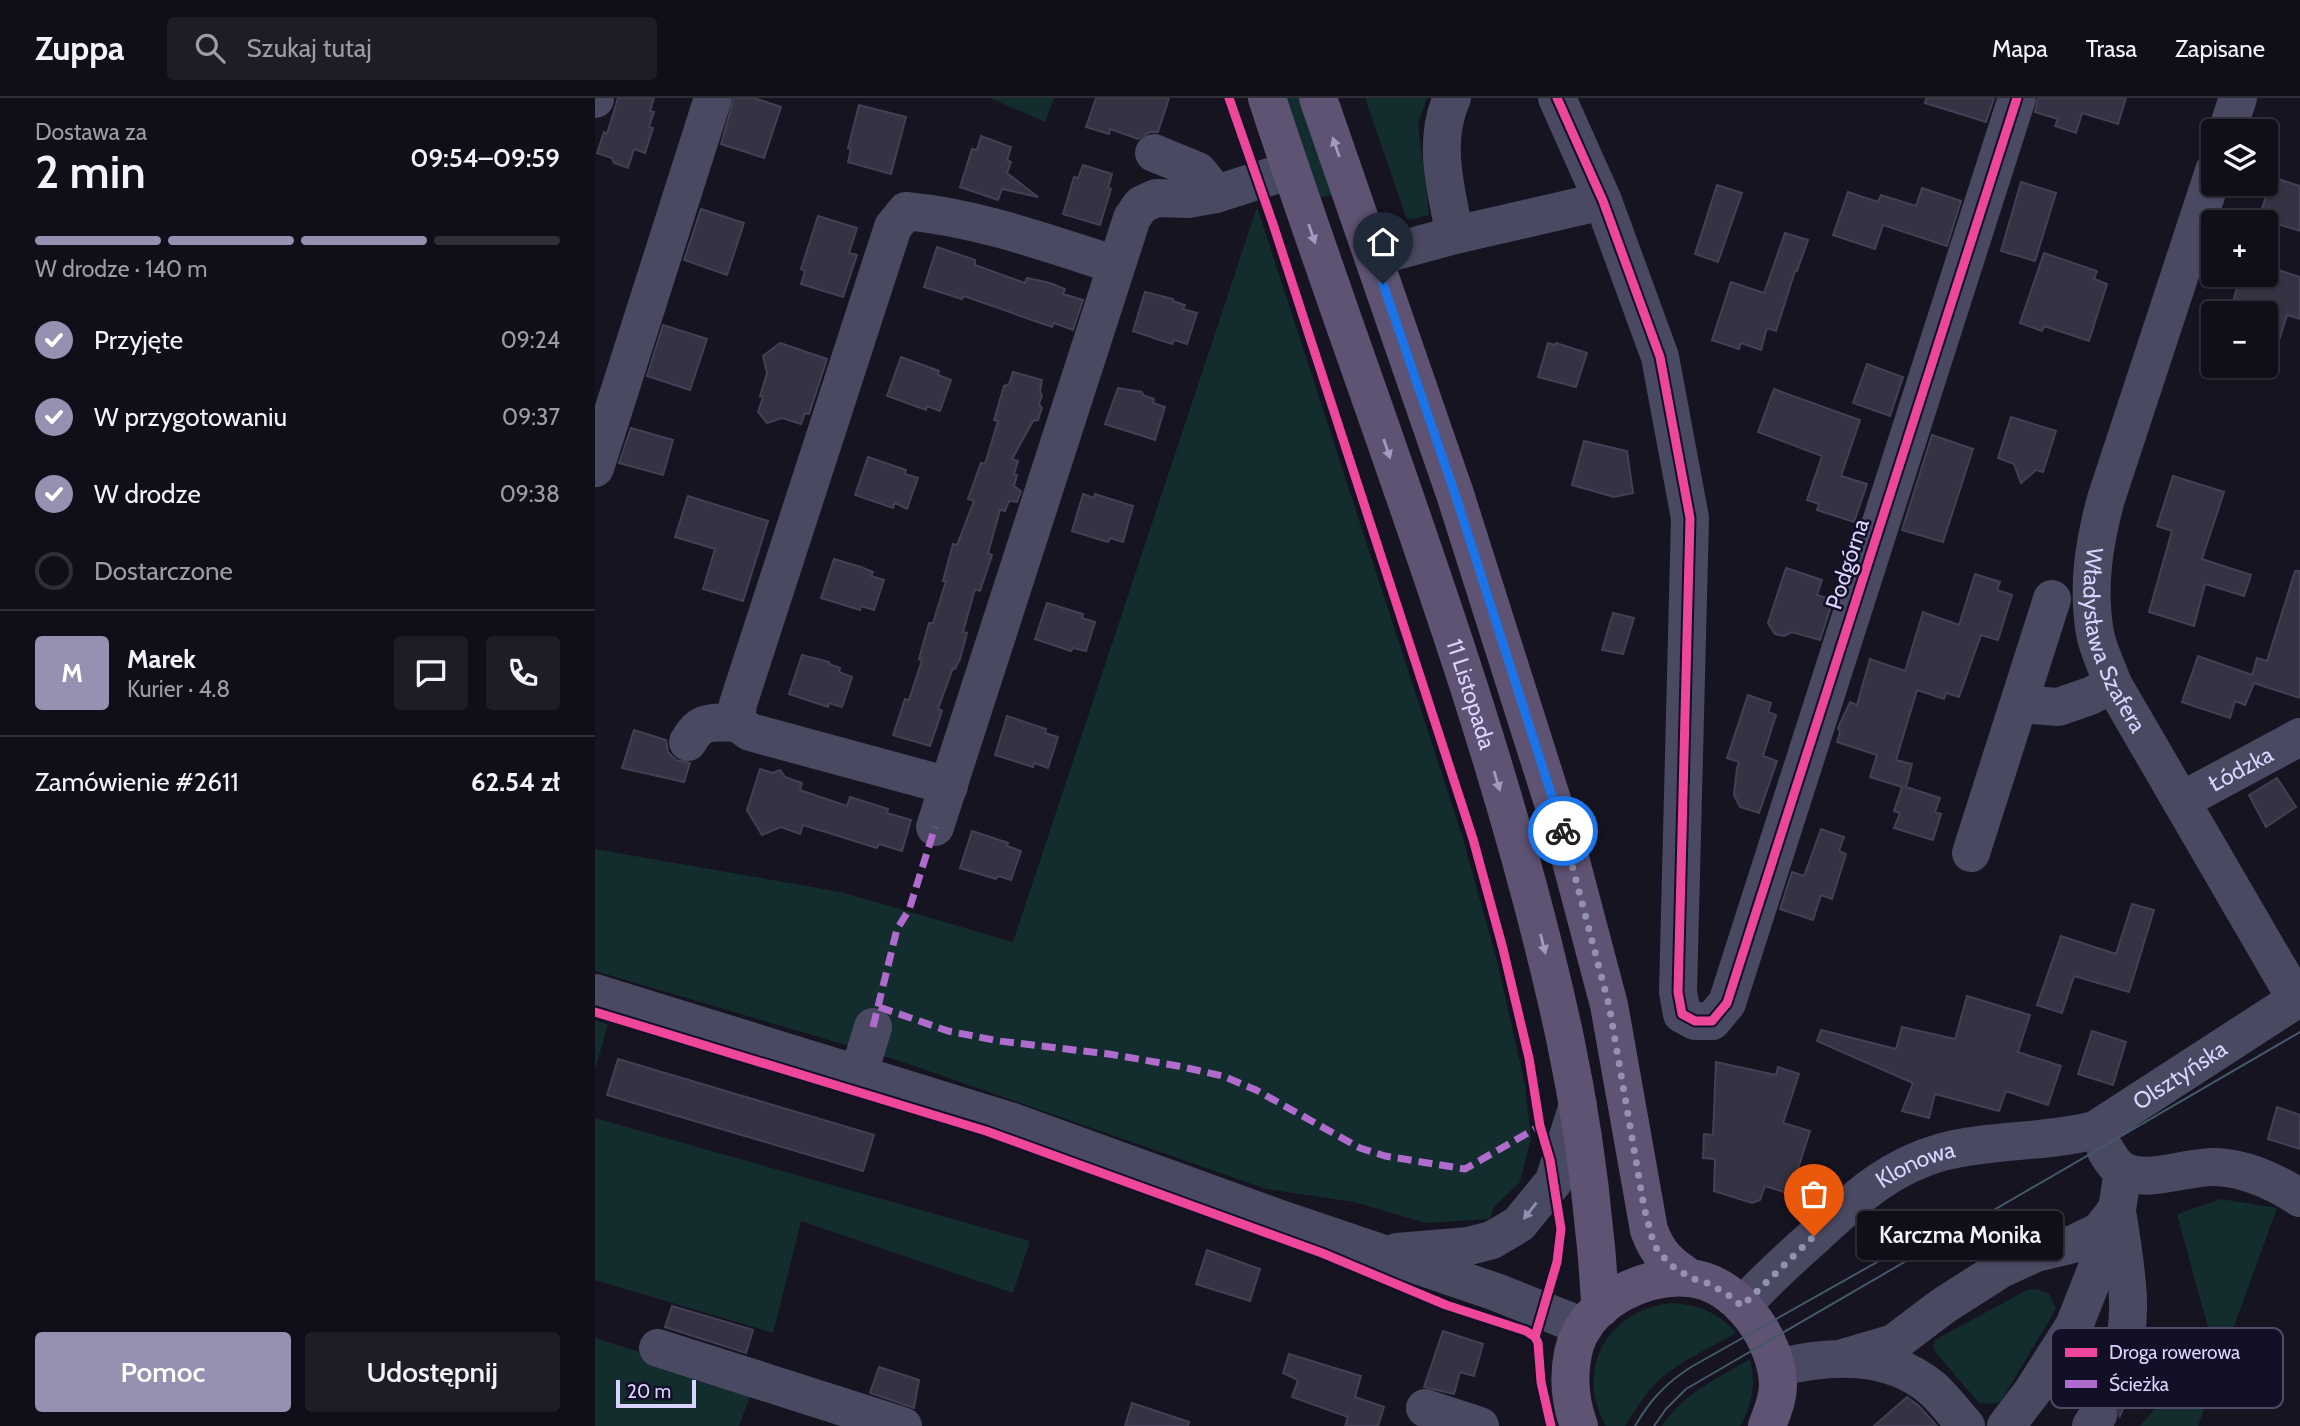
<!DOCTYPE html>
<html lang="pl">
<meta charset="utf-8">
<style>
:root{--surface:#100f19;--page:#1e1d26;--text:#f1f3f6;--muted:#9c9ca2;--line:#302f38;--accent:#9591b1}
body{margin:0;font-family:Cabin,sans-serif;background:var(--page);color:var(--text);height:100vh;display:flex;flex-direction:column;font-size:26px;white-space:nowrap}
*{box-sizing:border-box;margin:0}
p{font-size:23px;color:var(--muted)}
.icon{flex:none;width:38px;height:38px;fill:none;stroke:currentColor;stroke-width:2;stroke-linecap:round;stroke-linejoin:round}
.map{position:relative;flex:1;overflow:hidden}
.side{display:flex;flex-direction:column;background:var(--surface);width:595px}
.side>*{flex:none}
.fabs{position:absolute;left:1606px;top:21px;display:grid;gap:14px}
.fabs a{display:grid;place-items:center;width:77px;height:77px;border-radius:7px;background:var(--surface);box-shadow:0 2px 5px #0004,0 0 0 2px var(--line);font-size:35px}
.scale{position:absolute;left:21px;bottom:18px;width:80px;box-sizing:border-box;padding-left:7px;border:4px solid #d9d4ff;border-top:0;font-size:19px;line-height:24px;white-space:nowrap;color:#d9d4ff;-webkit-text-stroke:5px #130f26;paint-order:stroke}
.pin{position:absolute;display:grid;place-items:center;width:60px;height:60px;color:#fff;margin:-72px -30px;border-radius:50% 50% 50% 0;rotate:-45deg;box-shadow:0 0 7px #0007}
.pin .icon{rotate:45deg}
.courier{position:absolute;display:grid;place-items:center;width:70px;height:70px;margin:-35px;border:5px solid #1a73e8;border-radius:50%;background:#fff;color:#222;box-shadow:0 2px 9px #0007}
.bubble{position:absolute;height:49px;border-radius:7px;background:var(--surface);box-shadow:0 2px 5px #0004,0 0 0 2px var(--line);font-size:23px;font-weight:600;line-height:49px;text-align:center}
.overview em{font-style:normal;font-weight:600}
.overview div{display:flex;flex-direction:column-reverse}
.overview{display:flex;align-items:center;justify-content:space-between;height:119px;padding:0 35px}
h1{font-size:46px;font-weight:600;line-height:52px}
.bar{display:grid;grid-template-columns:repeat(4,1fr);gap:10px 7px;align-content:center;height:84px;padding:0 35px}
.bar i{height:9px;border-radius:5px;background:var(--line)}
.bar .active{background:var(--accent)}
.bar p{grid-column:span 4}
.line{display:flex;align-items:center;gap:18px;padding:0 35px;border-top:2px solid var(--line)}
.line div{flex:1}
.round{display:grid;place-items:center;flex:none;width:74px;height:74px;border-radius:7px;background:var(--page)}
ol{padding:0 35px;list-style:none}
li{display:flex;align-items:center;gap:21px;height:77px}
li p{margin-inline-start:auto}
li .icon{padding:7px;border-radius:50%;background:var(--accent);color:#fff;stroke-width:4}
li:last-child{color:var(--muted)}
li i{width:38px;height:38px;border:4px solid var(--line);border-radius:50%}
.button{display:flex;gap:14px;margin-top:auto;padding:14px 35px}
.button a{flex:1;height:80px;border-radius:7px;background:var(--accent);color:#fff;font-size:28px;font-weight:600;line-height:80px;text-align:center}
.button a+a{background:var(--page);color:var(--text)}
header{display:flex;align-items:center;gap:42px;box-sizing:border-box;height:98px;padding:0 35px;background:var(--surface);border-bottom:2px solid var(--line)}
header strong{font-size:33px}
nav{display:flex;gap:38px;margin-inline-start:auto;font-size:24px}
.search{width:490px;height:63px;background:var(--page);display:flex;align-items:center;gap:18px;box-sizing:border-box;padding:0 24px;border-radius:7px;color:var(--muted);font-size:26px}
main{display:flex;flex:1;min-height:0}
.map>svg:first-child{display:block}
</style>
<header>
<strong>Zuppa</strong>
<div class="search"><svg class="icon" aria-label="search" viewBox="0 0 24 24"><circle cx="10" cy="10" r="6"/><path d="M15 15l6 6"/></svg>Szukaj tutaj</div>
<nav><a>Mapa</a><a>Trasa</a><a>Zapisane</a></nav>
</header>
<main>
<section class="side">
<div class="overview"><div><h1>2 min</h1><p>Dostawa za</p></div><em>09:54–09:59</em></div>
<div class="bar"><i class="active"></i><i class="active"></i><i class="active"></i><i></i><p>W drodze · 140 m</p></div>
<ol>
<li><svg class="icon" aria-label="check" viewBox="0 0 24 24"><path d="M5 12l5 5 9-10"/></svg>Przyjęte<p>09:24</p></li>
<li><svg class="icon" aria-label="check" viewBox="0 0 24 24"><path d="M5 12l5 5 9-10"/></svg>W przygotowaniu<p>09:37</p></li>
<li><svg class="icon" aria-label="check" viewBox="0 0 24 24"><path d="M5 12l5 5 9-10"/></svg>W drodze<p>09:38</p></li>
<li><i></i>Dostarczone</li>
</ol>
<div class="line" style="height:126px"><b class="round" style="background:var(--accent);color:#fff">M</b><div><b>Marek</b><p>Kurier · 4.8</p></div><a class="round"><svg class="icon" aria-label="chat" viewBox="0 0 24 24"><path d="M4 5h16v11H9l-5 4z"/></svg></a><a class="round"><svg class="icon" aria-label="phone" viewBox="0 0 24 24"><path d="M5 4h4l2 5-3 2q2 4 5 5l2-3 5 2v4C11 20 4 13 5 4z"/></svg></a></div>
<div class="line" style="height:91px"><div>Zamówienie #2611</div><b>62.54 zł</b></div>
<div class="button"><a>Pomoc</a><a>Udostępnij</a></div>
</section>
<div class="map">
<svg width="1705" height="1328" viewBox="0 0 1705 1328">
<rect width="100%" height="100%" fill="#161421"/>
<path fill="#132c2d" d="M 395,0 L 459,0 L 450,24 Z
M 687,0 L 708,0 L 741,96 L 721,101 Z
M 770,0 L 832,0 L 823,26 L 834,117 L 812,122 Z
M 662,109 L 868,741 L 902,863 L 930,987 L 936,1040 L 925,1084 L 899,1109 L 895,1121 L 831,1125 L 759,1104 L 671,1091 L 305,963 L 0,873 L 0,751 L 246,794 L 418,844 Z
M 0,922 L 13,927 L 0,971 Z
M 0,1020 L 435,1143 L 418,1195 L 206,1123 L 178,1235 L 0,1182 Z
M 1626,1101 L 1682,1110 L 1603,1328 L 1545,1328 L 1617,1244 L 1582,1116 Z
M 1442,1191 L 1454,1196 L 1461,1211 L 1406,1303 L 1397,1306 L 1384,1305 L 1342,1256 L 1338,1248 L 1340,1242 L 1432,1192 Z
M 1075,1205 C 1101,1206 1124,1214 1141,1235 C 1116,1249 1088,1262 1066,1280 C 1051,1294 1041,1311 1030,1328 L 1011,1328 C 979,1271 1012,1213 1075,1205 Z
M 0,1240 L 158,1290 L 144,1328 L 0,1328 Z
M 1155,1261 C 1161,1284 1158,1308 1145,1328 L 1067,1328 C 1087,1296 1123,1280 1155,1261 Z"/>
<path fill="#343243" stroke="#433f54" stroke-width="2" d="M 23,0 L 59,0 L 55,13 L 59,14 L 54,29 L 58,30 L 50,55 L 39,51 L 33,70 L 19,65 L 17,60 L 2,55 L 9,34 L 12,36 Z
M 139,0 L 159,0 L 186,9 L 169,60 L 126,46 Z
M 501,0 L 574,0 L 563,34 L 555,34 L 543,41 L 515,31 L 514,36 L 491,29 Z
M 1331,0 L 1399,0 L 1391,24 L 1330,5 Z
M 1443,0 L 1531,0 L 1523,26 L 1487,15 L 1481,35 L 1460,28 L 1463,21 L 1440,14 Z
M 264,7 L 311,19 L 296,76 L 253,64 L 256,51 L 253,50 Z
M 386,38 L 416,49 L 412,62 L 416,64 L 412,75 L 443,99 L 407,91 L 403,102 L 365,89 L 377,51 L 382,52 Z
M 488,67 L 517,76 L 513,90 L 516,91 L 505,127 L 468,116 L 479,79 L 483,80 Z
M 1677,79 L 1705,88 L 1705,133 L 1664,120 Z
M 1426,84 L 1461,95 L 1440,163 L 1406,153 Z
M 1122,87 L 1147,95 L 1123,164 L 1100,156 Z
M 1327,90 L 1366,103 L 1352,148 L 1288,127 L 1280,151 L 1238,137 L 1253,94 L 1283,104 L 1286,97 L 1321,108 Z
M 106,111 L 149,125 L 132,177 L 89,162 Z
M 223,118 L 262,130 L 254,155 L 262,157 L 248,199 L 206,186 L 210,173 L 206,171 Z
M 1190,135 L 1213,142 L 1202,173 L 1200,173 L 1181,233 L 1172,230 L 1166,252 L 1146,245 L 1144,251 L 1117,242 L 1136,184 L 1169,195 Z
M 342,149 L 380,162 L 380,167 L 430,185 L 432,180 L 455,185 L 470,191 L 468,196 L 488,202 L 478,232 L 459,225 L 457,229 L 369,198 L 367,201 L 329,189 Z
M 1449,155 L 1502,173 L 1499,181 L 1512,186 L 1494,243 L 1449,228 L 1447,233 L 1425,225 Z
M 1671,168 L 1705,179 L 1705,221 L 1692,217 L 1676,268 L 1671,268 L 1671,210 L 1639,200 L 1646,177 L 1671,177 Z
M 550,194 L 578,201 L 578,203 L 590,207 L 588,211 L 602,215 L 592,246 L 579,242 L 577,246 L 538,233 Z
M 68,227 L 112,241 L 95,292 L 52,278 Z
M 185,245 L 232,261 L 214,316 L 210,315 L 206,326 L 187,320 L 172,325 L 163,314 L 168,299 L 165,298 L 172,275 L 168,258 Z
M 953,245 L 960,247 L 961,245 L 992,255 L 981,289 L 943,279 Z
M 306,259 L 344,273 L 343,277 L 356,282 L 345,313 L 332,308 L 331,312 L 292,298 Z
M 1272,266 L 1308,279 L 1295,318 L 1258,305 Z
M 418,274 L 447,282 L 445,294 L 447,297 L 444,306 L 447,310 L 443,322 L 438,323 L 417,361 L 423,363 L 419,376 L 422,377 L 419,388 L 426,393 L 422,404 L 414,403 L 410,413 L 405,412 L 393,455 L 397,457 L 385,493 L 380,491 L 368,534 L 372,535 L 365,561 L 360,571 L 358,570 L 343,611 L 347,613 L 335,648 L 298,637 L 310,601 L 314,602 L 327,562 L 324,561 L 334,525 L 338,525 L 351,483 L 348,483 L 358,446 L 362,447 L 379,403 L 373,401 L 386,365 L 390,366 L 403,323 L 399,322 L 409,288 L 414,286 Z
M 523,290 L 547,294 L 548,297 L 559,301 L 558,305 L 570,309 L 560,342 L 510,326 Z
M 1179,291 L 1265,322 L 1246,378 L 1272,386 L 1259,424 L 1222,412 L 1224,406 L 1212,402 L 1227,358 L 1163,334 Z
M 1416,319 L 1461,333 L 1448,374 L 1441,372 L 1426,385 L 1419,366 L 1403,360 Z
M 36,330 L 78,342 L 68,377 L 24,365 Z
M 1337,337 L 1378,351 L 1348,444 L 1307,432 Z
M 989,343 L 1032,353 L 1038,395 L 1019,399 L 977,387 Z
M 273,359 L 311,372 L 310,376 L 323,380 L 312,411 L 300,405 L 298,410 L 260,397 Z
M 1578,378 L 1629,394 L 1607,461 L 1656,477 L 1649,498 L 1610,486 L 1599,528 L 1554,514 L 1577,433 L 1562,428 Z
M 488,396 L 499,400 L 500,396 L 538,408 L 528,444 L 515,440 L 513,444 L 477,433 Z
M 93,398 L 173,423 L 148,503 L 108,491 L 120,451 L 80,439 Z
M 239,461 L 266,469 L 278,474 L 276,478 L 289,482 L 279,512 L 266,508 L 265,512 L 226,500 Z
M 1191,470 L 1227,482 L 1222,497 L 1238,502 L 1225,542 L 1197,534 L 1189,538 L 1180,536 L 1173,525 Z
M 1700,473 L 1705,473 L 1705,600 L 1659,585 L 1650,607 L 1640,603 L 1635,620 L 1587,604 L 1603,558 L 1657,577 L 1662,560 L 1672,563 Z
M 1380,476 L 1405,484 L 1402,492 L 1417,497 L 1403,542 L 1386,537 L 1364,599 L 1351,595 L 1349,601 L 1322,592 L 1301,662 L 1317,666 L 1311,689 L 1345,700 L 1340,714 L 1346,716 L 1338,742 L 1299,730 L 1305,715 L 1299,713 L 1307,689 L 1275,679 L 1282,657 L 1242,644 L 1245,634 L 1243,630 L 1255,604 L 1262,607 L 1275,561 L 1310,573 L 1328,514 L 1364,527 Z
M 452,505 L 488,516 L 487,520 L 500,524 L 491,553 L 478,550 L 476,553 L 440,541 Z
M 1018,515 L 1039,520 L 1028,556 L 1007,552 Z
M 207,557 L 234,564 L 234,566 L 245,570 L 244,574 L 257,579 L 247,609 L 234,605 L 233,609 L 194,596 Z
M 1153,597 L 1176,605 L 1173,614 L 1181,617 L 1168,658 L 1182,663 L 1164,715 L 1145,709 L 1139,697 L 1142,670 L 1144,664 L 1132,660 Z
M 412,618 L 451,631 L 450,635 L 463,639 L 453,670 L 439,665 L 438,669 L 400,657 Z
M 39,632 L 71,642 L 73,654 L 81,662 L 95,665 L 89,684 L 27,670 Z
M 165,671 L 178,675 L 185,672 L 190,679 L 207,685 L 205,692 L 252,708 L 255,699 L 293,711 L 292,715 L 316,722 L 307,753 L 284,746 L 282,750 L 208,727 L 205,736 L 186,729 L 167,737 L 152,712 Z
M 1682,680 L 1701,709 L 1671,729 L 1654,697 Z
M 1226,731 L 1249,739 L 1244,753 L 1251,756 L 1237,801 L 1226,797 L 1218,822 L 1185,811 L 1197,774 L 1209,778 Z
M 377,733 L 413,745 L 412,748 L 426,753 L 416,782 L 403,778 L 401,781 L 365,770 Z
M 1537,806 L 1559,812 L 1534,894 L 1479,878 L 1467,915 L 1442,907 L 1466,838 L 1521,856 Z
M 1372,898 L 1435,917 L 1423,954 L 1466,968 L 1453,1007 L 1411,993 L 1404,1013 L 1340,996 L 1334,1020 L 1307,1013 L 1318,985 L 1222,943 L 1226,932 L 1301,951 L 1307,929 L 1360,941 Z
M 1497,933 L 1531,944 L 1518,987 L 1483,976 Z
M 23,961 L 279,1037 L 268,1073 L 12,997 Z
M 1121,964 L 1181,977 L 1183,969 L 1204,976 L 1188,1025 L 1215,1033 L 1195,1096 L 1170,1088 L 1165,1102 L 1157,1105 L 1119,1093 L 1120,1061 L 1108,1060 L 1109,1036 L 1118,1037 Z
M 1682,1009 L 1705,1017 L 1705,1051 L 1673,1041 Z
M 612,1152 L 665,1171 L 655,1203 L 601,1186 Z
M 77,1208 L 158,1232 L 151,1255 L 70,1229 Z
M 848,1233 L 888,1246 L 879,1278 L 865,1274 L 859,1296 L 829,1289 Z
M 694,1256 L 766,1278 L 760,1299 L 789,1309 L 783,1328 L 750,1328 L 753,1319 L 697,1299 L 703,1282 L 688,1275 Z
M 284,1269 L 324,1282 L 319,1310 L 275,1295 Z
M 1504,1281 L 1508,1288 L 1518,1293 L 1529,1293 L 1538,1288 L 1525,1318 L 1523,1308 L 1515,1299 L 1505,1295 L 1496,1297 Z
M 1312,1299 L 1324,1308 L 1342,1328 L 1279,1328 Z
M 537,1305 L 594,1324 L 593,1328 L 530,1328 Z"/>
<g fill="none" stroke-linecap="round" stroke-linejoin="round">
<path stroke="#333142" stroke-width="38" stroke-dasharray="38 19" stroke-linecap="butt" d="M 1503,1317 L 1523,1272"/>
<g stroke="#4a4962" stroke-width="38">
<path d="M 857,0 C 837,43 851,93 860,137"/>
<path d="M 962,0 L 1008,103 L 1065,259 L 1095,420 L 1083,894 L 1087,916 L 1100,923 L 1117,923 L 1132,905 L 1422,0"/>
<path d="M 0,1 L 0,0"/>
<path d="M 1632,33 L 1643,0"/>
<path d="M 559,55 L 603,73 L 621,96"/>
<path id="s1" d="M 1619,73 L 1511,401 C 1499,445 1492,489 1500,535 C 1503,552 1512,569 1518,586 L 1701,901"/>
<path d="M 779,159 L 860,137 L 1008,103"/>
<path d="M 0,370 L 118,0"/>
<path d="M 1424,606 L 1463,609 L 1495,598 L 1518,586"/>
<path d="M 93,644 C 106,620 116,626 141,624"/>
<path d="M 354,688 L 155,634 L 141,624 L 143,606 L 298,129 L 311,113 C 384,120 452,145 521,167"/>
<path id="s2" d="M 1586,703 L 1705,639"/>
<path d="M 340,729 L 537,120 L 546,107 L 561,100 L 593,101 L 621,96 L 696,72"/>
<path d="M 1376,755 L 1457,501"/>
<path d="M 0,895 L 418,1024 L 680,1119 L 901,1194 L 989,1229"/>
<path d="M 264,975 L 278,929"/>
<path d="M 1511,1053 C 1515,1060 1521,1069 1528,1073 C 1552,1086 1593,1068 1620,1069 C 1651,1070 1679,1083 1705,1100"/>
<path d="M 1523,1119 C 1531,1174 1541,1218 1523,1272"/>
<path d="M 802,1154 L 874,1148 L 897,1142 L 924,1126 L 959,1083 L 983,1007"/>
<path id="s3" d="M 1147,1208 C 1170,1183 1195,1160 1220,1138 C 1260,1101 1293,1069 1347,1054 C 1397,1041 1450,1045 1500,1032 L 1705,899"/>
<path d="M 63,1250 L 308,1328"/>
<path d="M 1248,1260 L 1299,1245 L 1348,1208 L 1406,1171 L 1441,1155 L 1478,1146 L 1505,1133 L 1522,1111"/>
<path d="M 1181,1270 C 1234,1257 1294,1253 1338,1291 C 1350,1302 1360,1316 1371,1328"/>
<path d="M 830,1310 L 885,1328"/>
<path d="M 1411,1328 L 1437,1294 L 1479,1228 L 1513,1142 L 1522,1111 L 1528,1073"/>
<path d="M 1496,1328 L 1503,1317"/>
</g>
<g stroke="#5e5373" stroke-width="38">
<path id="s4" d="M 672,0 C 774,311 901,620 970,940 C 984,1006 994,1073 1000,1140 C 1003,1163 1003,1186 1006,1210"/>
<path d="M 723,0 L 860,396 L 973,752 L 1014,907 L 1054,1132 C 1063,1157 1074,1166 1095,1180"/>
<path d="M 984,1328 C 975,1304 973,1280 978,1255 C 988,1206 1048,1175 1094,1180 C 1142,1184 1182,1242 1183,1287 C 1183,1301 1177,1315 1172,1328"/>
</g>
<path stroke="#43596b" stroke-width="2" d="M 1040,1328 C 1055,1302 1071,1285 1096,1269 L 1330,1137 L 1368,1121
M 1059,1328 L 1071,1311 L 1091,1291 L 1705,934"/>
<path stroke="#b06ccc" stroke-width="7" stroke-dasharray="14 7" stroke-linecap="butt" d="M 284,909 L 353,933 L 404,943 L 514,956 L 583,968 L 628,978 L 661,992 L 765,1050 L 790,1058 L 870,1071 L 945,1028 L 945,1024
M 278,929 L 302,831 L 314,812 L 340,729"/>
<g stroke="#130f26" stroke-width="13">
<path id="cycleway" d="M 634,0 L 678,126 L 878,741 L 908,851 L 934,960 L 945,1028 L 955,1062 L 966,1131 L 962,1164 L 940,1239
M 962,0 L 1008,103 L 1065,259 L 1095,420 L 1083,894 L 1087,916 L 1100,923 L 1117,923 L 1132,905 L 1422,0
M 0,914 L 391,1033 L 727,1155 L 851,1207 L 931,1233 L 940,1239 L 943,1245 L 946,1284 L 956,1328"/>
</g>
<use href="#cycleway" stroke="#ed469a" stroke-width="9"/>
</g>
<defs><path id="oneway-solid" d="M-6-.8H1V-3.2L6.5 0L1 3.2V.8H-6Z" transform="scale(1.75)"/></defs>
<g fill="#a29ac0">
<use href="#oneway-solid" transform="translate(741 49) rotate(-109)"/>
<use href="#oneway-solid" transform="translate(717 136) rotate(71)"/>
<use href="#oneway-solid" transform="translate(792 351) rotate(71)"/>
<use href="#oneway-solid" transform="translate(902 683) rotate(73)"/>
<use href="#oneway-solid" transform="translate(948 846) rotate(76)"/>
</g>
<use fill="#928eb0" href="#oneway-solid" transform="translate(935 1113) rotate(128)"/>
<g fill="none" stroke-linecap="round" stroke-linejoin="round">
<path stroke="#9591b1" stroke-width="7" stroke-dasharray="0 12.6" d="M 968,733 L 1014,907 L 1049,1109 L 1059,1147 L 1074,1166 L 1096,1180 L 1112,1185 L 1132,1196 L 1147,1208 L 1219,1138"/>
<path stroke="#1a73e8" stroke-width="9" d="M 788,186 L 860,396 L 968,733"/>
</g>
<g text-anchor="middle" stroke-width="5" stroke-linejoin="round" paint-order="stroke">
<g font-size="23" fill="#d9d4ff" stroke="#130f26">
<text transform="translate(1252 466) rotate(-72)" y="8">Podgórna</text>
<text dy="8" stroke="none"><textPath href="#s1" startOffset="492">Władysława Szafera</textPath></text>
<text dy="8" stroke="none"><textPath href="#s4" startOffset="630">11 Listopada</textPath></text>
<text dy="8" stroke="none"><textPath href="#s2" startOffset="68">Łódzka</textPath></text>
<text dy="8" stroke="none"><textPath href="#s3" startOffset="511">Olsztyńska</textPath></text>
<text dy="8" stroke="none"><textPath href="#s3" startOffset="226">Klonowa</textPath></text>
</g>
</g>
<rect x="1456" y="1230" width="232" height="80" rx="10" fill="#130f26" stroke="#4e4a67" stroke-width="2"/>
<rect x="1470" y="1250" width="32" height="9" fill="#ed469a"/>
<rect x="1470" y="1282" width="32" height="8" fill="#b06ccc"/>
<g font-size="19" fill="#d9d4ff">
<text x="1514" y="1261">Droga rowerowa</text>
<text x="1514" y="1293">Ścieżka</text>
</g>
</svg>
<div class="fabs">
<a><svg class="icon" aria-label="layers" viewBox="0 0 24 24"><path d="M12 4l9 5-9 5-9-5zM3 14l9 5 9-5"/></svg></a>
<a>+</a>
<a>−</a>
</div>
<div class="scale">20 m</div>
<div class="pin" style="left:1219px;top:1138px;background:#ea580c"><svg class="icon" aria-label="bag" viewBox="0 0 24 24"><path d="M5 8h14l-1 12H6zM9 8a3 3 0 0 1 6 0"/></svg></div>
<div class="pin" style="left:788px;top:186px;background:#1f2937"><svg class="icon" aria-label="home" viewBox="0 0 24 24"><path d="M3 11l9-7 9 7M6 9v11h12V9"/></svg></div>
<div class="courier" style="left:968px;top:733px"><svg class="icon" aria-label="bike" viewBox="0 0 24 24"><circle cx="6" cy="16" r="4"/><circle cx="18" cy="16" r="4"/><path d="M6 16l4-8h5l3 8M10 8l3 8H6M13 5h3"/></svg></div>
<div class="bubble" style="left:1262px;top:1113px;width:206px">Karczma Monika</div>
</div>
</main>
